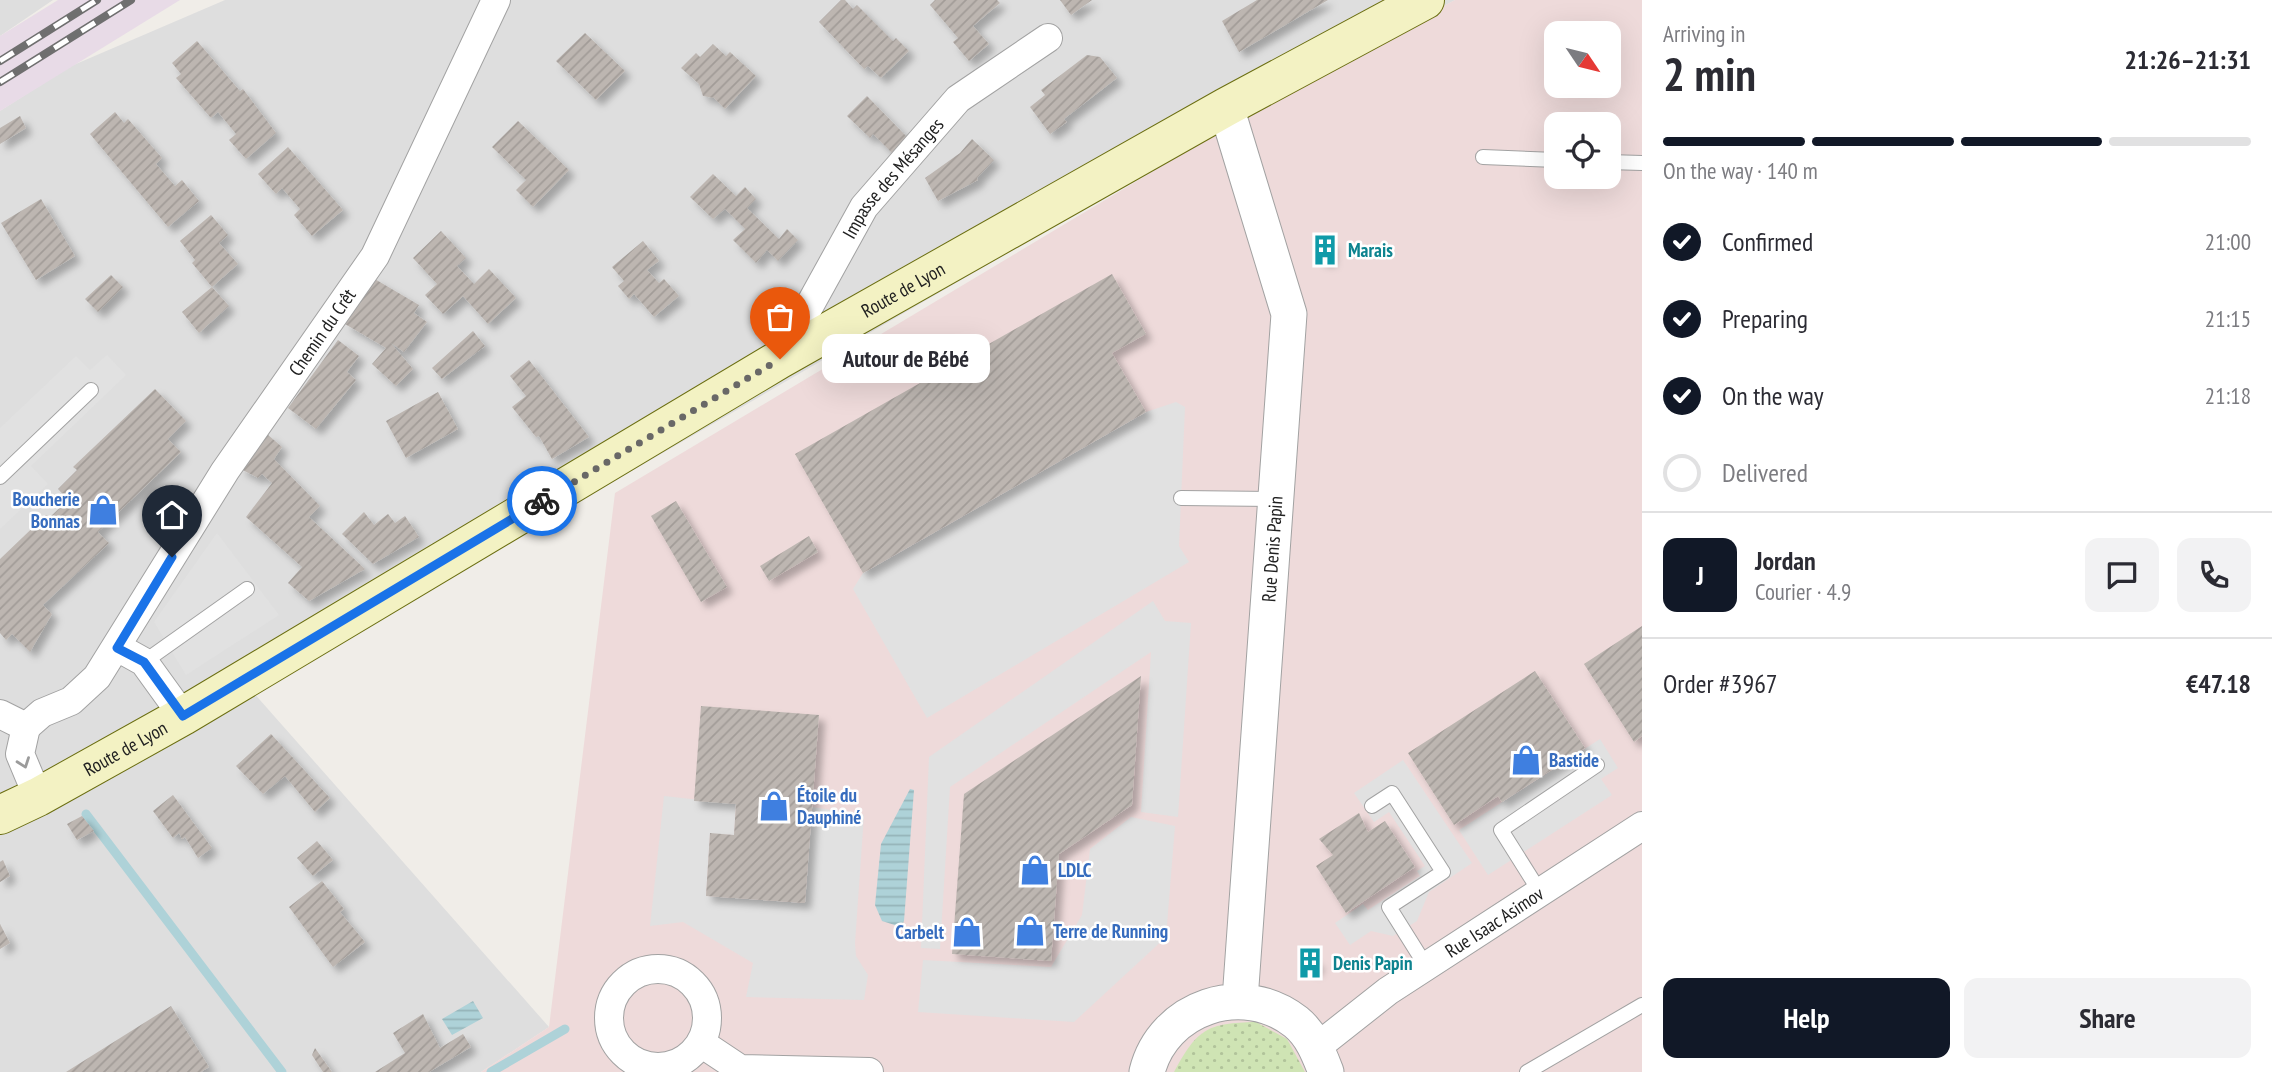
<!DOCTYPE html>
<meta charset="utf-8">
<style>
:root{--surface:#fff;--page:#f2f2f3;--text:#2b2b33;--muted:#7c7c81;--line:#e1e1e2;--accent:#111827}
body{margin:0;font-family:"PT Sans Narrow",sans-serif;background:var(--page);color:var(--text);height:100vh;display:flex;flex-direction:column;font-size:26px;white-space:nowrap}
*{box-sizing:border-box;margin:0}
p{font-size:23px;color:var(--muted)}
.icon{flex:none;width:38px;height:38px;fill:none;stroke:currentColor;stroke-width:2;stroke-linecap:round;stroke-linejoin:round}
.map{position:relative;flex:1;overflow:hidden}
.side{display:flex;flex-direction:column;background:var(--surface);width:630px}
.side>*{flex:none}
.needle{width:46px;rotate:125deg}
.tools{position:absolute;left:1544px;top:21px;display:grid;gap:14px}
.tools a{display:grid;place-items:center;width:77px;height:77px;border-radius:14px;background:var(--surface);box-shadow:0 7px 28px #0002;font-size:35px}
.pin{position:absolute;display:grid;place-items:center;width:60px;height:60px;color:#fff;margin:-72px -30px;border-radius:50% 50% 50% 0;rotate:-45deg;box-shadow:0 0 7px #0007}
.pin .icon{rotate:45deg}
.courier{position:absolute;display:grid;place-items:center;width:70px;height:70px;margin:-35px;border:5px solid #1a73e8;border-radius:50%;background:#fff;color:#222;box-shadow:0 2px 9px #0007}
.bubble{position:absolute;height:49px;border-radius:14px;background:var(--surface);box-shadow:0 7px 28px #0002;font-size:23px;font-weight:700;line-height:49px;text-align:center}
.overview em{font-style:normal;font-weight:700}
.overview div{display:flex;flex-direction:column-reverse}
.overview{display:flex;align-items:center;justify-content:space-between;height:119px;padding:0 21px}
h1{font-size:46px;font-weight:700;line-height:52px}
.bar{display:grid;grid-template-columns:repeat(4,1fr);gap:10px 7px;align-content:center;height:84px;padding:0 21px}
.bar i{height:9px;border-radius:5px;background:var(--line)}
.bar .active{background:var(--accent)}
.bar p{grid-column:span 4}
.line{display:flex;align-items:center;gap:18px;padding:0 21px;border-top:2px solid var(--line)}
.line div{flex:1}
.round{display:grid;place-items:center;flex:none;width:74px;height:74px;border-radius:14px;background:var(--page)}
ol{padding:0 21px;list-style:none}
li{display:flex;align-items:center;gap:21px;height:77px}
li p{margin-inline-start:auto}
li .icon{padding:7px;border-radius:50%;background:var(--accent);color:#fff;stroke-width:4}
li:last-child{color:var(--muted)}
li i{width:38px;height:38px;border:4px solid var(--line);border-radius:50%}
.primary-button{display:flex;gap:14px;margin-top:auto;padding:14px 21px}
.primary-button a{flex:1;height:80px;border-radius:14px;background:var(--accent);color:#fff;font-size:28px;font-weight:700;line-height:80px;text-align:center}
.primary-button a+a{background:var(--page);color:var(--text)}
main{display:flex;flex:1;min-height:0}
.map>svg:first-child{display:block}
</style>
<main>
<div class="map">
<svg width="1642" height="1072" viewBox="0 0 1642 1072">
<defs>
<pattern id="grass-dots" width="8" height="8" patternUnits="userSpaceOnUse" patternTransform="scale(1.75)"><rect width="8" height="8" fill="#cfe4b4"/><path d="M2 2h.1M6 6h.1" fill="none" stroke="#b1c39a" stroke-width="1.8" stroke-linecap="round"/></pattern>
<pattern id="water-rules" width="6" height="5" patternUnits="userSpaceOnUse" patternTransform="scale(1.75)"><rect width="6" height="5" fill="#aed2d8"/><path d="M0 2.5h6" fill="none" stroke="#95b4b9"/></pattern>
<pattern id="building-hatch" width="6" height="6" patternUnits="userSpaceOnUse" patternTransform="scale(1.75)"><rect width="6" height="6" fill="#bdb6b1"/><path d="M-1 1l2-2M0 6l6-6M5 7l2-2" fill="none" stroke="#a29c98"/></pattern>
<filter id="shadow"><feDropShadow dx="6" dy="6" stdDeviation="3.5" flood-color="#0004"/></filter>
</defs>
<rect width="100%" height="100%" fill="#f0ede8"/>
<path fill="#dedede" d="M 0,0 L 53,0 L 0,36 Z
M 225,0 L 1455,0 L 1306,80 L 252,691 L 549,1027 L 481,1072 L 0,1072 L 0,111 L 69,67 Z"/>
<path fill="#eedada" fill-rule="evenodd" d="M 1455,0 L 1642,0 L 1642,1072 L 481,1072 L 549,1027 L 615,493 L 1306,80 ZM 1556,33 L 1608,33 L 1608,86 L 1556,86 ZM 1556,124 L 1608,124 L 1608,177 L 1556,177 Z"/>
<path fill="#e8dbe7" d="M 58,0 L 180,0 L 0,111 L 0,36 Z"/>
<path fill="url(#grass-dots)" d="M 1256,1022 L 1287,1039 L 1305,1072 L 1174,1072 C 1197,1029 1207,1023 1256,1022 Z"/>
<path fill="#e1e1e1" d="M 107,355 L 126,375 L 31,466 L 48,484 L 0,529 L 0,428 L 76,356 L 90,370 Z
M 1176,402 L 1185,407 L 1179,546 L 1189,562 L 927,718 L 853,589 L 863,573 L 1146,412 Z
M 217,533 L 279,615 L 186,675 L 154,622 Z
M 1153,601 L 1165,621 L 1191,623 L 1178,817 L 1141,812 L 1151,652 L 950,787 L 940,949 L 921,948 L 929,757 Z
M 1600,739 L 1618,768 L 1601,779 L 1612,795 L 1488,875 L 1459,830 Z
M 1403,760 L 1472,863 L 1429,892 L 1417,921 L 1393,936 L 1371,931 L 1350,945 L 1335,923 L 1363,904 L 1368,910 L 1420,876 L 1417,871 L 1425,866 L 1389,812 L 1374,822 L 1354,793 Z
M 664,796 L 736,804 L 734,835 L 710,834 L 706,896 L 805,903 L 812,807 L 864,815 L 855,943 L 856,956 L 868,975 L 864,1000 L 746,997 L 753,963 L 683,922 L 650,926 Z
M 1131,817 L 1175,826 L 1166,937 L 1074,1022 L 918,1012 L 923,960 L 1051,967 L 1082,915 L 1090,849 Z"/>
<path fill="url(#water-rules)" d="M 910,789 L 914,790 L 904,921 L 901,927 L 882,921 L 875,905 L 881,844 Z
M 473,1001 L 483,1018 L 452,1035 L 442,1019 Z"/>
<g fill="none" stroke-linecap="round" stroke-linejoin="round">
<path stroke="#aed2d8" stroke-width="9" d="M 86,814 L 282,1072
M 491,1072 L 565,1029"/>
</g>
<path fill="url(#building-hatch)" filter="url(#shadow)" d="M 841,0 L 845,0 L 853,9 L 857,5 L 893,41 L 896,38 L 909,51 L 881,78 L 868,66 L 864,69 L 819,22 Z
M 935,0 L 997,0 L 1000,3 L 973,26 L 989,44 L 969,61 L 953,42 L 958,38 L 930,5 Z
M 1060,0 L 1092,0 L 1071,15 Z
M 1257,0 L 1328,0 L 1239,52 L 1222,21 Z
M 585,33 L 625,71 L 596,100 L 556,61 Z
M 197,41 L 240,91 L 243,89 L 276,133 L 246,159 L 229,140 L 236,134 L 218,112 L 211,118 L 176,78 L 181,74 L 172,63 Z
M 713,44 L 726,56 L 730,52 L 756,76 L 725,109 L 714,98 L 703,96 L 699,84 L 681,68 L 696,53 L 700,57 Z
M 1087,55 L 1100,57 L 1117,78 L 1064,119 L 1067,122 L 1050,134 L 1030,107 L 1045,95 L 1041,90 Z
M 867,96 L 909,139 L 893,154 L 873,134 L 870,138 L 847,116 Z
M 115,112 L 124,123 L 128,119 L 162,158 L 156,164 L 175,186 L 182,180 L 199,201 L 168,227 L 90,134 Z
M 20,116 L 26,128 L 0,144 L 0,128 Z
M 518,121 L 569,170 L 533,207 L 516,190 L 526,180 L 492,147 Z
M 972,139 L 994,160 L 977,178 L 978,180 L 938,201 L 925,178 L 960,153 Z
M 288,147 L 343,210 L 312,236 L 294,215 L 300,209 L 282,188 L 276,194 L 258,174 Z
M 713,174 L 736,196 L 745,187 L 756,199 L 747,208 L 779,239 L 787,229 L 798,240 L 778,261 L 767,250 L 756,263 L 733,240 L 745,229 L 725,209 L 713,219 L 690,197 Z
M 41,199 L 75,256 L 36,280 L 1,223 Z
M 211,215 L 228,235 L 219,243 L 238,264 L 212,287 L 192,263 L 195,260 L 180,241 Z
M 441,231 L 466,258 L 457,266 L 474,284 L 489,269 L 516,298 L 488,324 L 463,296 L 443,314 L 425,295 L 437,284 L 413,258 Z
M 1320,240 L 1331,241 L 1330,261 L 1319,260 Z
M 643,241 L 659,261 L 647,270 L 659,283 L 664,279 L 679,296 L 654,317 L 634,294 L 629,299 L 618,286 L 624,281 L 612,267 Z
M 1112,274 L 1146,334 L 1112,353 L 1146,412 L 863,573 L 795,454 Z
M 111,275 L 123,287 L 98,312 L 85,299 Z
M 373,278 L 419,305 L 414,313 L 427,322 L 404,352 L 391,343 L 413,369 L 396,386 L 372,364 L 386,348 L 345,324 Z
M 212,287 L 229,306 L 199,333 L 182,312 Z
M 473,331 L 485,346 L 442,379 L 432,368 Z
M 338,340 L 359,356 L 347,372 L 356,380 L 316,429 L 288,408 Z
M 529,360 L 589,437 L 552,459 L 539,436 L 536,437 L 512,407 L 526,396 L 510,376 Z
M 155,389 L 186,421 L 168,439 L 181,452 L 98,532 L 109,543 L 43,605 L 52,614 L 30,652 L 12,634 L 6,640 L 0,633 L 0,559 L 46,515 L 49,518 L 68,500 L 58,489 L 77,470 L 73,467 Z
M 438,392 L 458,429 L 406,458 L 386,421 Z
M 267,434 L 282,447 L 274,459 L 320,506 L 309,517 L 365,569 L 309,601 L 288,583 L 302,567 L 246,517 L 272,483 L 262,474 L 258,478 L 239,468 Z
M 676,501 L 727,587 L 701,602 L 651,516 Z
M 364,512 L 374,525 L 388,514 L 395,523 L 405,516 L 419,537 L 373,564 L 342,534 Z
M 809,536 L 818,552 L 769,581 L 760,566 Z
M 1642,626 L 1642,736 L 1634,742 L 1584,664 Z
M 1535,671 L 1585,748 L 1502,802 L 1498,796 L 1454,825 L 1408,753 Z
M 1141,676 L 1132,805 L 1059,854 L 1051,961 L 952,954 L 964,794 Z
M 701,706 L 819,715 L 805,903 L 706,896 L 710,833 L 734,835 L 736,804 L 694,801 Z
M 271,734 L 330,798 L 315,812 L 285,776 L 263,794 L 236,766 Z
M 173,795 L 212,848 L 198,858 L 185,837 L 182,839 L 179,833 L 173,838 L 153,811 Z
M 1359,813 L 1368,832 L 1385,821 L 1415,867 L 1346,913 L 1316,866 L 1333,855 L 1319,839 Z
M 82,816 L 94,831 L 77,840 L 67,824 Z
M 317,841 L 333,860 L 313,876 L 297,858 Z
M 3,860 L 10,876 L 0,882 L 0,862 Z
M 322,881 L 344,909 L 340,912 L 365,942 L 333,967 L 289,907 Z
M 0,924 L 10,943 L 0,949 Z
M 1307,955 L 1319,964 L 1313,971 L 1301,962 Z
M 171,1006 L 209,1067 L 201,1072 L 66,1072 Z
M 423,1014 L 440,1048 L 463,1034 L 471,1047 L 429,1072 L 375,1072 L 405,1053 L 393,1033 Z
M 315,1048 L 332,1072 L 323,1072 L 312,1055 Z"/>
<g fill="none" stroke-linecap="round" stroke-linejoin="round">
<g stroke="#a2a2a2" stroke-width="16">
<path id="service" d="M 1483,157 L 1556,160
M 1608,162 L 1642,163
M 0,477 L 91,390
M 1181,498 L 1276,499
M 144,662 L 247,589
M 1372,806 L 1392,793 L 1443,872 L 1389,907 L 1426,966
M 1540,892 L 1501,830 L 1597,765
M 1527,1072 L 1642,1005"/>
</g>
<g stroke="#a2a2a2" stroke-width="30">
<g id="minor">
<path id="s1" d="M 780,359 L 864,207 L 958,99 L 1048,38"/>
<path d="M 117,647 L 144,662 L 183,716"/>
<path d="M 0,714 L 26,727"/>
<path id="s2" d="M 26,727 L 42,713 L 71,701 L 97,677 L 225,471 L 375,256 L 496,0"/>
<path d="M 26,727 L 20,754 L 38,797"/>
<circle cx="658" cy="1018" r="49"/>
<path d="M 701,1043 L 740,1069 L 869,1072"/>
<path id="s3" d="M 1317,1047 L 1388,991 L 1642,826"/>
</g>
</g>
<g stroke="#a2a2a2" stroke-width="37">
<path id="tertiary" d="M 1226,107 L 1289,314 L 1240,1000
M 1147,1072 C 1163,1007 1243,980 1296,1022 C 1312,1035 1319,1054 1326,1072"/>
</g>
<g stroke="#6b6e11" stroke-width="40">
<g id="secondary">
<path id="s4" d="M 0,815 L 38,797 L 183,716 L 780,359 L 1226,107 L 1425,0"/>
</g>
</g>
<use href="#service" stroke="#fff" stroke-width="14"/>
<use href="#minor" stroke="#fff" stroke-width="28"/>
<use href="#tertiary" stroke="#fff" stroke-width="35"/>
<use href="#secondary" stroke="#f3f2c3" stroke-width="38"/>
<g stroke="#6f6f6f" stroke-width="8">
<path id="rail" d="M 0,61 L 97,0
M 0,82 L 131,0"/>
</g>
<use href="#rail" stroke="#fff" stroke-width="5" stroke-dasharray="16" stroke-linecap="butt"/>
</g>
<defs><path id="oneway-chevron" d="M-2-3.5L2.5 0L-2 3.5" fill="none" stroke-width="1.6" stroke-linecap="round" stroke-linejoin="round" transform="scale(1.75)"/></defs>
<use stroke="#9b9b9b" href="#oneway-chevron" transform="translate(24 763) rotate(70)"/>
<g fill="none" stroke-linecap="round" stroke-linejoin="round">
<path stroke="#696867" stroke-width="7" stroke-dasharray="0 12.6" d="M 542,501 L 780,359"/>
<path stroke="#1a73e8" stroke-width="9" d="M 172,557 L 117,648 L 144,662 L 183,716 L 542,501"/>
</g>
<defs>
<g id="building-bare" transform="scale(2.415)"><path d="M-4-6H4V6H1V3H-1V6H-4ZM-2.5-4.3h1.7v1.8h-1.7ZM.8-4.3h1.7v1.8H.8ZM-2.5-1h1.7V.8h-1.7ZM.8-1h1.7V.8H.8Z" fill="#0f9aa8" stroke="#fff" stroke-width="2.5" paint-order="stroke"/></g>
<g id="shop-bare" transform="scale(2.415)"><path d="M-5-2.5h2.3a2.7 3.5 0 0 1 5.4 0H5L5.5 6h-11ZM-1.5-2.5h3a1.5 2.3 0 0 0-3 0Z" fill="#3f7fe0" stroke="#fff" stroke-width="2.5" paint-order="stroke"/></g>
</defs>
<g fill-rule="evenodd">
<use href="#building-bare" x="1325" y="250"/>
<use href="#shop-bare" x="103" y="510"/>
<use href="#shop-bare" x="1526" y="760"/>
<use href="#shop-bare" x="774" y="806"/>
<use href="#shop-bare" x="1035" y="870"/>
<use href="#shop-bare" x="1030" y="931"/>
<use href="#shop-bare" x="967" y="932"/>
<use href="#building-bare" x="1310" y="963"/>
</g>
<g text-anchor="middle" stroke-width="5" stroke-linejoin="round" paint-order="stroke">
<g font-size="19" fill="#212121" stroke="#fff">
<text dy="7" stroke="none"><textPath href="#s1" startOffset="214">Impasse des Mésanges</textPath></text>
<text dy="7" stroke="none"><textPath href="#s4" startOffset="1045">Route de Lyon</textPath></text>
<text dy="7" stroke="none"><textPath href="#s2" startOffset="500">Chemin du Crêt</textPath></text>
<text transform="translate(1272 549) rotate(-86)" y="7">Rue Denis Papin</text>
<text dy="7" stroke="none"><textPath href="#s4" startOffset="142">Route de Lyon</textPath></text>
<text dy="7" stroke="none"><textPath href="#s3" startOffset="217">Rue Isaac Asimov</textPath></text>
</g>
<g font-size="19" font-weight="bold" fill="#0d838f" stroke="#fff" text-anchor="start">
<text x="1348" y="257">Marais</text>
<text x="1333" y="970">Denis Papin</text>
</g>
<g font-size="19" font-weight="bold" fill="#366cbe" stroke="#fff" text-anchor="start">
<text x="80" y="506" text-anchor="end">Boucherie<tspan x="80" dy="22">Bonnas</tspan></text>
<text x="1549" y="767">Bastide</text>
<text x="797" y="802">Étoile du<tspan x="797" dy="22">Dauphiné</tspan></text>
<text x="1058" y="877">LDLC</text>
<text x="1053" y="938">Terre de Running</text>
<text x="944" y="939" text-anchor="end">Carbelt</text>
</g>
</g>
</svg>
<div class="tools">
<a><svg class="needle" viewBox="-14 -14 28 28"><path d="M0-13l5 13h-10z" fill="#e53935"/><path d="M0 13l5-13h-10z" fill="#7c7c81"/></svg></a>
<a><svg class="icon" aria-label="locate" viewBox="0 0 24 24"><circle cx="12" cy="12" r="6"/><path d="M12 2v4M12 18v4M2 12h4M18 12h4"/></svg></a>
</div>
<div class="pin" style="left:780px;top:359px;background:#ea580c"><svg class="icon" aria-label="bag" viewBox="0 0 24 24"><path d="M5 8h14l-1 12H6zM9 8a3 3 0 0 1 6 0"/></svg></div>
<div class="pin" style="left:172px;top:557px;background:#1f2937"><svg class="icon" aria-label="home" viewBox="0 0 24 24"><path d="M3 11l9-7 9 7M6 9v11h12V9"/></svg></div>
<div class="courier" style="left:542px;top:501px"><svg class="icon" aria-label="bike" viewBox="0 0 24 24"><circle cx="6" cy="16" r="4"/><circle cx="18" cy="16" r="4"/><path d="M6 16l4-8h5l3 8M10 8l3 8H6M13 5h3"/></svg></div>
<div class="bubble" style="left:822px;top:334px;width:168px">Autour de Bébé</div>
</div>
<section class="side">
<div class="overview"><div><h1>2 min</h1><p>Arriving in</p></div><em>21:26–21:31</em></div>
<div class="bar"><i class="active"></i><i class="active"></i><i class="active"></i><i></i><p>On the way · 140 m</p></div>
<ol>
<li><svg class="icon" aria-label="check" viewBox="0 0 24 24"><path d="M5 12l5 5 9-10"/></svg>Confirmed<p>21:00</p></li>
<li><svg class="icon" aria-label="check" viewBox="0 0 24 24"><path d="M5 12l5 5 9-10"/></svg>Preparing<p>21:15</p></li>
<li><svg class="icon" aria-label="check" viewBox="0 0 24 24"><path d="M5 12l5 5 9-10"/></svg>On the way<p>21:18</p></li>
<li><i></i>Delivered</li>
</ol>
<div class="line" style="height:126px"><b class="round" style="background:var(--accent);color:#fff">J</b><div><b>Jordan</b><p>Courier · 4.9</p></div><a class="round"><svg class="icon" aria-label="chat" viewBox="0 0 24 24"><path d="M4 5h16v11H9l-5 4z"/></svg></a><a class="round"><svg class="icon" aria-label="phone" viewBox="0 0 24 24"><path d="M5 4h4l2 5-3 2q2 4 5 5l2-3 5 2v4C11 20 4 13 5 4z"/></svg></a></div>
<div class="line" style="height:91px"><div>Order #3967</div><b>€47.18</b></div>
<div class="primary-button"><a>Help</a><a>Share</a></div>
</section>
</main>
